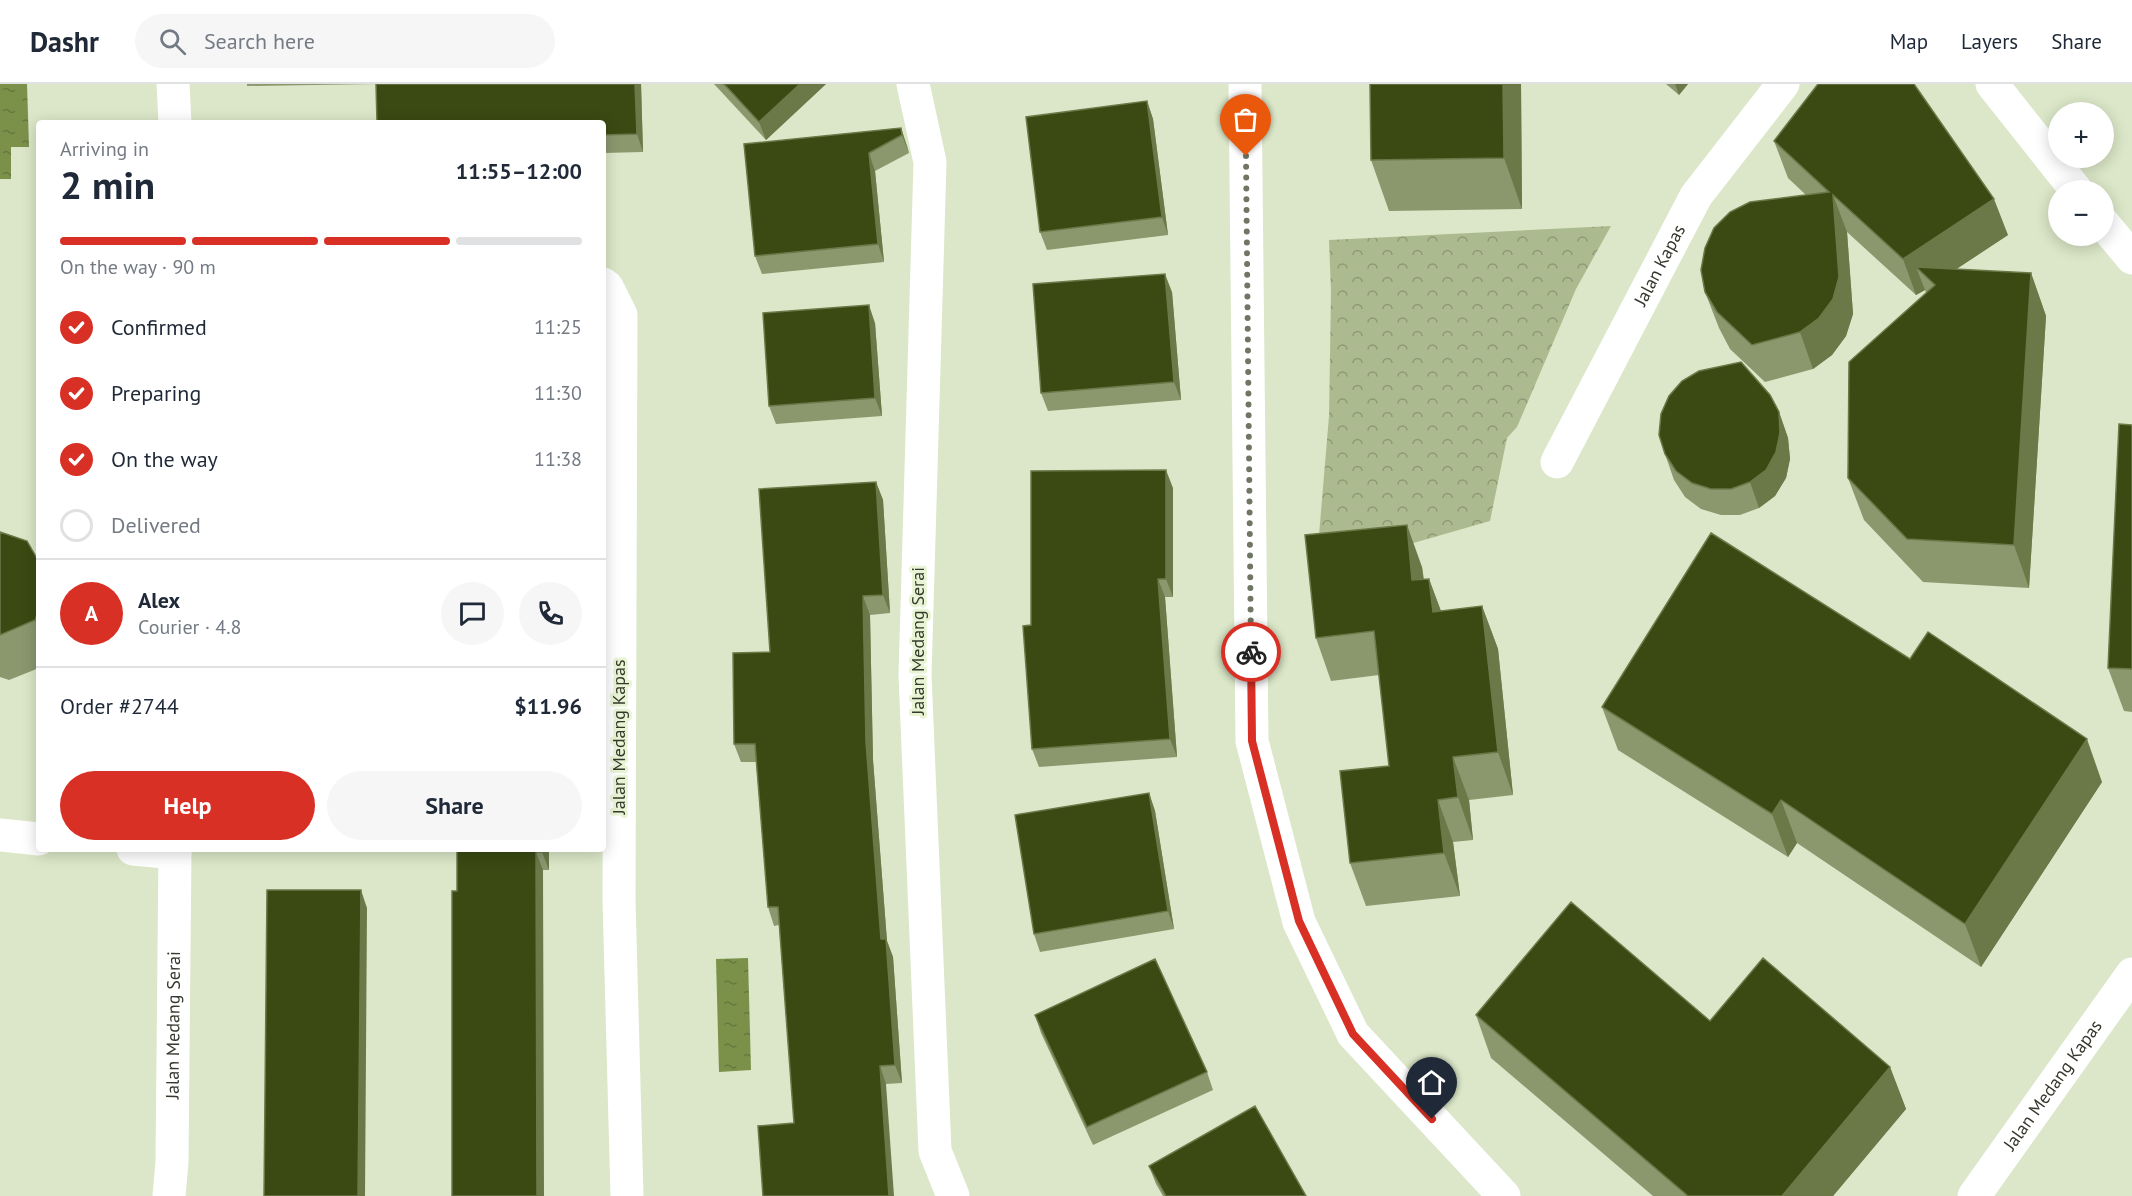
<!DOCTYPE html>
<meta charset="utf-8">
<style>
:root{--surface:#fff;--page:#f6f6f7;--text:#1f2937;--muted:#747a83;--line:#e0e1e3;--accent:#d93025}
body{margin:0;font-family:"PT Sans",sans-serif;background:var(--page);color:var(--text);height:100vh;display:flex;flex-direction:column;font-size:22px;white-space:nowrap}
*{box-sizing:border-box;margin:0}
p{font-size:20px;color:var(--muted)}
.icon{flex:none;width:33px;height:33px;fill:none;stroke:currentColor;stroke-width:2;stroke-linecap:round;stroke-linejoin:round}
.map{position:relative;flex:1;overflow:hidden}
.sheet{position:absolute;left:36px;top:36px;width:570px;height:732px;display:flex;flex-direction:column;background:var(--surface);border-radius:6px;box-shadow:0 3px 15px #0003}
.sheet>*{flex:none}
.buttons{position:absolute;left:2048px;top:18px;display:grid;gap:12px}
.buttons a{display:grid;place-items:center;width:66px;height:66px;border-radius:50%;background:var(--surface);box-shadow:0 3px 15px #0003;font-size:30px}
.pin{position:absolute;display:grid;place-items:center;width:51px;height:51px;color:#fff;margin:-62px -26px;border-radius:50% 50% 50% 0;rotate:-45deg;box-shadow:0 0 6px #0007}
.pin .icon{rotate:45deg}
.courier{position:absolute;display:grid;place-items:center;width:60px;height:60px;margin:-30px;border:4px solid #d93025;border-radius:50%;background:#fff;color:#222;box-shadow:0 2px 8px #0007}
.head em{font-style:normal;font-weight:700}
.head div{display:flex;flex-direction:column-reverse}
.head{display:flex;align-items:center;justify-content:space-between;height:102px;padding:0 24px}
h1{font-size:39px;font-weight:700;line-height:45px}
.bar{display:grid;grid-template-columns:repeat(4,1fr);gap:9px 6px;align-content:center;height:72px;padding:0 24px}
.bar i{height:8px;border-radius:4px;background:var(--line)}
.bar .selected{background:var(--accent)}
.bar p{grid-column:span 4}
.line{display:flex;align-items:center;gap:15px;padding:0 24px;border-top:2px solid var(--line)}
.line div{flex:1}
.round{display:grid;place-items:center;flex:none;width:63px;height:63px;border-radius:32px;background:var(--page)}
ol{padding:0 24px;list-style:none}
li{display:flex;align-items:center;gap:18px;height:66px}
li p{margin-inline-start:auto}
li .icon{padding:6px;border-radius:50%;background:var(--accent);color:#fff;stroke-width:4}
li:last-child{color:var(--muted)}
li i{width:33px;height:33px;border:3px solid var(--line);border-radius:50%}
.button{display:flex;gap:12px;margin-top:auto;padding:12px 24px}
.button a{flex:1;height:69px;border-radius:36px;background:var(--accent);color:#fff;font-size:24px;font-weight:700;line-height:69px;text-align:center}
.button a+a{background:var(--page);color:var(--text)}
header{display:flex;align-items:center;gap:36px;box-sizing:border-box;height:84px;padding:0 30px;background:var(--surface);border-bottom:2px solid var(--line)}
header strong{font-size:28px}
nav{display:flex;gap:33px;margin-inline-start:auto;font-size:21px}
.search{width:420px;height:54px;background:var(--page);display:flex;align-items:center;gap:15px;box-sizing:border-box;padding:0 21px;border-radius:33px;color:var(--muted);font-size:22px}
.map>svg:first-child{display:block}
</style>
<header>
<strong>Dashr</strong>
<div class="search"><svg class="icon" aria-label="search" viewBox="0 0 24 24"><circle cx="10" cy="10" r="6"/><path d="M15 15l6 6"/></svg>Search here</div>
<nav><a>Map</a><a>Layers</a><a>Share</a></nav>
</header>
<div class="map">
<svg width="2132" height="1112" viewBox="0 0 2132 1112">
<defs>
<pattern id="forest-crowns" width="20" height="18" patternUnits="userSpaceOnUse" patternTransform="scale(1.5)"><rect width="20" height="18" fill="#acbb8f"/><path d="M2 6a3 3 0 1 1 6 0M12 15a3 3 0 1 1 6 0" fill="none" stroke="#8d9975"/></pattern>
<pattern id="water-ripples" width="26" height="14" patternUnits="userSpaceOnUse" patternTransform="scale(1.5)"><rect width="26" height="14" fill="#7b914a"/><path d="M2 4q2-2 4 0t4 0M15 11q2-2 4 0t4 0" fill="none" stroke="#66773e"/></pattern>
</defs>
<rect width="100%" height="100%" fill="#dbe7c8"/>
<path fill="url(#forest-crowns)" d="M 1611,142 L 1576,205 L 1517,343 L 1507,354 L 1490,437 L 1316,487 L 1329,332 L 1331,208 L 1329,156 Z"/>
<path fill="url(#water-ripples)" d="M 0,0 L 27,0 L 29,63 L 11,63 L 11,95 L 0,95 Z
M 748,874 L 751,986 L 719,988 L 716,875 Z"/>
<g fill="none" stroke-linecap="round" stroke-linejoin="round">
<g stroke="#fff" stroke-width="33">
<path d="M 173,0 L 175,39"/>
<path d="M 913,0 L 930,78 L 915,591 L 935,1067 L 953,1112"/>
<path d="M 1245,0 L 1252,657 L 1299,838 L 1353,950 L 1504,1112"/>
<path d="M 1992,0 L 2076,106"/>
<path d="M 2103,139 L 2132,174"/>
<path d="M 603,200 L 607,203 L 621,231 L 619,816 L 627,1112"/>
<path id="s1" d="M 1557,378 L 1696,112 L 1783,0"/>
<path d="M 0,751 L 39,755"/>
<path d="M 133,765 L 175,769"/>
<path id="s2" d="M 169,1112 L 172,1078 L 175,765"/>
<path id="s3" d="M 1974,1112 L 2132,890"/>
</g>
</g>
<path fill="#8b986e" d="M 247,0 L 641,0 L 643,68 L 603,69 L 603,39 L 376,0 L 247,2 Z
M 714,0 L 826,0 L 766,56 Z
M 1521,0 L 1522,125 L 1389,127 L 1371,76 Z
M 1666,0 L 1688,0 L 1679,11 Z
M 1147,17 L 1153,35 L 1168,151 L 1047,166 L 1040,148 Z
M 901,44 L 909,69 L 875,87 L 884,178 L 762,190 L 755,172 L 744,60 Z
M 1774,57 L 2008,151 L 1956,185 L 2031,189 L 2046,232 L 2029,504 L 1923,498 L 1864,436 L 1848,394 L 1926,209 L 1925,206 L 1916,211 L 1847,148 L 1853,230 L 1846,252 L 1832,271 L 1813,285 L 1765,298 L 1730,265 L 1719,244 L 1705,208 L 1806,111 L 1788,94 Z
M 1172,208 L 1181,316 L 1048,327 L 1041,309 Z
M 875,239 L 882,332 L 776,340 L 769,322 Z
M 1779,328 L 1788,354 L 1790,375 L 1786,394 L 1775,412 L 1759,424 L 1740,431 L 1721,431 L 1701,425 L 1685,413 L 1674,396 L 1665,370 Z
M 2132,341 L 2132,628 L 2124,627 L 2108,584 Z
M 876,398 L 883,416 L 890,529 L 870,531 L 873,676 L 887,857 L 893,873 L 902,999 L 886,1000 L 794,1039 L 779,841 L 774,842 L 768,823 L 756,678 L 741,678 L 734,660 L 770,568 Z
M 1173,404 L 1173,513 L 1165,513 L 1177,673 L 1039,683 L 1032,665 L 1031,541 Z
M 0,448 L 39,478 L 39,584 L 9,596 L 0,593 Z
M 1422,483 L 1424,495 L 1429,495 L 1441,527 L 1482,522 L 1498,565 L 1513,711 L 1469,716 L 1473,756 L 1453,758 L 1460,812 L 1366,822 L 1350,779 L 1389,682 L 1379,591 L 1331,597 L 1316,554 Z
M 1602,623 L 2102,698 L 1981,883 L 1797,759 L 1788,773 L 1618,666 Z
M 1149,709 L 1155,727 L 1174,845 L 1040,868 L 1034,850 Z
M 457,765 L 549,765 L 549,786 L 543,786 Z
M 1035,931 L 1207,988 L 1213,1006 L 1093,1061 L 1041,949 Z
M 1476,931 L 1890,983 L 1906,1025 L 1833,1112 L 1653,1112 L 1491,974 Z
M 1149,1082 L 1306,1112 L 1163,1112 L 1156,1100 Z"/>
<path fill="#6b7949" d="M 635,0 L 641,0 L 643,68 L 637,50 Z
M 800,0 L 826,0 L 766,56 L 759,38 Z
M 1503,0 L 1521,0 L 1522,125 L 1504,74 Z
M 1675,0 L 1688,0 L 1679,11 Z
M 1147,17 L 1153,35 L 1168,151 L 1162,133 Z
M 901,44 L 907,62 L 909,69 L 902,51 Z
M 869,69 L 875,87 L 884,178 L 878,160 Z
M 1833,111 L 1847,148 L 1853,230 L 1846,252 L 1832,271 L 1813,285 L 1800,248 Z
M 1994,115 L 2008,151 L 1934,200 L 1916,183 L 1925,206 L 1916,211 L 1903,175 Z
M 2031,189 L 2046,232 L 2029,504 L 2014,461 Z
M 1165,190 L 1172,208 L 1181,316 L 1174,298 Z
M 869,221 L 875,239 L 882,332 L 875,314 Z
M 1779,328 L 1788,354 L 1790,375 L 1786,394 L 1775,412 L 1759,424 L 1750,398 Z
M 1166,386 L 1173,404 L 1173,513 L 1166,495 Z
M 876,398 L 883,416 L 890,529 L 883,511 Z
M 1407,441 L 1422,483 L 1428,539 L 1412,496 Z
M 1158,495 L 1165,513 L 1177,673 L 1170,655 Z
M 1429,495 L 1445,538 L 1433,528 Z
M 863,512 L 870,531 L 873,676 L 887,857 L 893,873 L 902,999 L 895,981 L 881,855 L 866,658 Z
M 1482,522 L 1498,565 L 1513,711 L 1498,668 Z
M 39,526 L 39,548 L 35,536 Z
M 2087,655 L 2102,698 L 1981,883 L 1965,840 Z
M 1453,673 L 1469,716 L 1473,756 L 1458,713 Z
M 1149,709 L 1155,727 L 1174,845 L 1168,827 Z
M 1438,716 L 1453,758 L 1460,812 L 1444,769 Z
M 1781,716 L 1797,759 L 1788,773 L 1772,730 Z
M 542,765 L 549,765 L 549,786 L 542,768 Z
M 536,768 L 543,786 L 544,1112 L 537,1112 Z
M 361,806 L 367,824 L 365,1112 L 358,1112 Z
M 880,982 L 886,1000 L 894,1112 L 889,1112 Z
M 1890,983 L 1906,1025 L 1833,1112 L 1782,1112 Z"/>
<path fill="#3b4a13" stroke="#6b7949" stroke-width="1.5" d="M 376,0 L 635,0 L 637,50 L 603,51 L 603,39 L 377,39 Z
M 724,0 L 800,0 L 759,38 Z
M 1370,0 L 1503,0 L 1504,74 L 1371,76 Z
M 1818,0 L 1914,0 L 1994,115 L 1903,175 L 1833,111 L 1839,193 L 1833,215 L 1819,234 L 1800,248 L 1752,261 L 1717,228 L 1705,208 L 1701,186 L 1705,164 L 1714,144 L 1730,128 L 1750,118 L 1829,108 L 1774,57 Z
M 1147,17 L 1162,133 L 1040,148 L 1026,33 Z
M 901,44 L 902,51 L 869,69 L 878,160 L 755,172 L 744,60 Z
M 1916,183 L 2031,189 L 2014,461 L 1907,455 L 1848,394 L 1849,278 L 1935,201 Z
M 1165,190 L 1174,298 L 1041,309 L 1033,200 Z
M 869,221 L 875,314 L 769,322 L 763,229 Z
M 1741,278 L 1770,311 L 1779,328 L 1780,349 L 1776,368 L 1766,386 L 1750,398 L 1731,405 L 1711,405 L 1692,399 L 1676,387 L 1665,370 L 1659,351 L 1661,330 L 1669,312 L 1682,297 L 1699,287 Z
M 2119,340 L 2132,341 L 2132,585 L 2108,584 Z
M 1166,386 L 1166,495 L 1158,495 L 1170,655 L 1032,665 L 1023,542 L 1031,541 L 1031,387 Z
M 876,398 L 883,511 L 863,512 L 866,658 L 881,855 L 886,855 L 895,981 L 880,982 L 889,1112 L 763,1112 L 758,1042 L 794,1039 L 778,823 L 768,823 L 755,660 L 734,660 L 733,569 L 770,568 L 759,405 Z
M 1407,441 L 1412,496 L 1429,495 L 1433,528 L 1482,522 L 1498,668 L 1453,673 L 1458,713 L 1438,716 L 1444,769 L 1350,779 L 1340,687 L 1389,682 L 1374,547 L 1316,554 L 1305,451 Z
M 0,448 L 27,457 L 39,478 L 39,526 L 35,536 L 0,551 Z
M 1711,449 L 1910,575 L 1928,548 L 2087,655 L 1965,840 L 1781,716 L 1772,730 L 1602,623 Z
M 1149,709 L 1168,827 L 1034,850 L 1015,731 Z
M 457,765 L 542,765 L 542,768 L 536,768 L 537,1112 L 452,1112 L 452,807 L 457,807 Z
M 267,806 L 361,806 L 358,1112 L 264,1112 Z
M 1571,818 L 1710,937 L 1763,874 L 1890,983 L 1782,1112 L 1688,1112 L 1476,931 Z
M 1155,875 L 1207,988 L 1087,1043 L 1035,931 Z
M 1255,1022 L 1306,1112 L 1166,1112 L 1149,1082 Z"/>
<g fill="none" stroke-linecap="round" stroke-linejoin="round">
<path stroke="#6f7663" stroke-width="6" stroke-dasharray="0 10.8" d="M 1246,72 L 1251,568"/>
<path stroke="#d93025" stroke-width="8" d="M 1251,568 L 1252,657 L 1299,837 L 1353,950 L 1432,1035"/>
</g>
<g text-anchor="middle" stroke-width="6" stroke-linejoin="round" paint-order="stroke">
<g font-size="18" fill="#35392d" stroke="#e9f4d5">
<text dy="6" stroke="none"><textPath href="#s1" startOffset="222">Jalan Kapas</textPath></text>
<text transform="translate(918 557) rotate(-90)" y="6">Jalan Medang Serai</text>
<text transform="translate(619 653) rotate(-90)" y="6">Jalan Medang Kapas</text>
<text dy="6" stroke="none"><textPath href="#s2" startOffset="171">Jalan Medang Serai</textPath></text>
<text dy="6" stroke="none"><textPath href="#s3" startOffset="136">Jalan Medang Kapas</textPath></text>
</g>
</g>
</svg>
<div class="buttons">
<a>+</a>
<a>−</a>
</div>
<div class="pin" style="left:1246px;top:72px;background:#ea580c"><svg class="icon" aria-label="bag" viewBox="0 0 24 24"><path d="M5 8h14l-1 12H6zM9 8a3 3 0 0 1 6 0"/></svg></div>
<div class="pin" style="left:1432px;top:1035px;background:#1f2937"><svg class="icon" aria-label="home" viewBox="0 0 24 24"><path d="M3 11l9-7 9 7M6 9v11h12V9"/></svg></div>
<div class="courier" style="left:1251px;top:568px"><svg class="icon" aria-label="bike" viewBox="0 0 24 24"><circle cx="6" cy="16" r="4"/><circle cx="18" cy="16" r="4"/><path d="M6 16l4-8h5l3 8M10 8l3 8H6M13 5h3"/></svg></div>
<section class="sheet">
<div class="head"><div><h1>2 min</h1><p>Arriving in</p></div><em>11:55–12:00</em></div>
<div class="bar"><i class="selected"></i><i class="selected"></i><i class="selected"></i><i></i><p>On the way · 90 m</p></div>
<ol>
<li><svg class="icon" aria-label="check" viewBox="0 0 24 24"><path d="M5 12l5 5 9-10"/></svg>Confirmed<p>11:25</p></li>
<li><svg class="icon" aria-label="check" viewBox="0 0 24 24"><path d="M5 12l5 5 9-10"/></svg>Preparing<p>11:30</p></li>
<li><svg class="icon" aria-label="check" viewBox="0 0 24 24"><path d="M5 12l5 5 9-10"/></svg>On the way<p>11:38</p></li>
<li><i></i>Delivered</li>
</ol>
<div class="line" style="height:108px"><b class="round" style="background:var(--accent);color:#fff">A</b><div><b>Alex</b><p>Courier · 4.8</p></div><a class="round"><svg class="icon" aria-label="chat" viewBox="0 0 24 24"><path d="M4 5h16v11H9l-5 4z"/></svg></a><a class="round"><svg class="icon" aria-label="phone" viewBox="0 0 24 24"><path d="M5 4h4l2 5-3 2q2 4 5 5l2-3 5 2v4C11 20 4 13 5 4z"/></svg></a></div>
<div class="line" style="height:78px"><div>Order #2744</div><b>$11.96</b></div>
<div class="button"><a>Help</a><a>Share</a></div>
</section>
</div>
